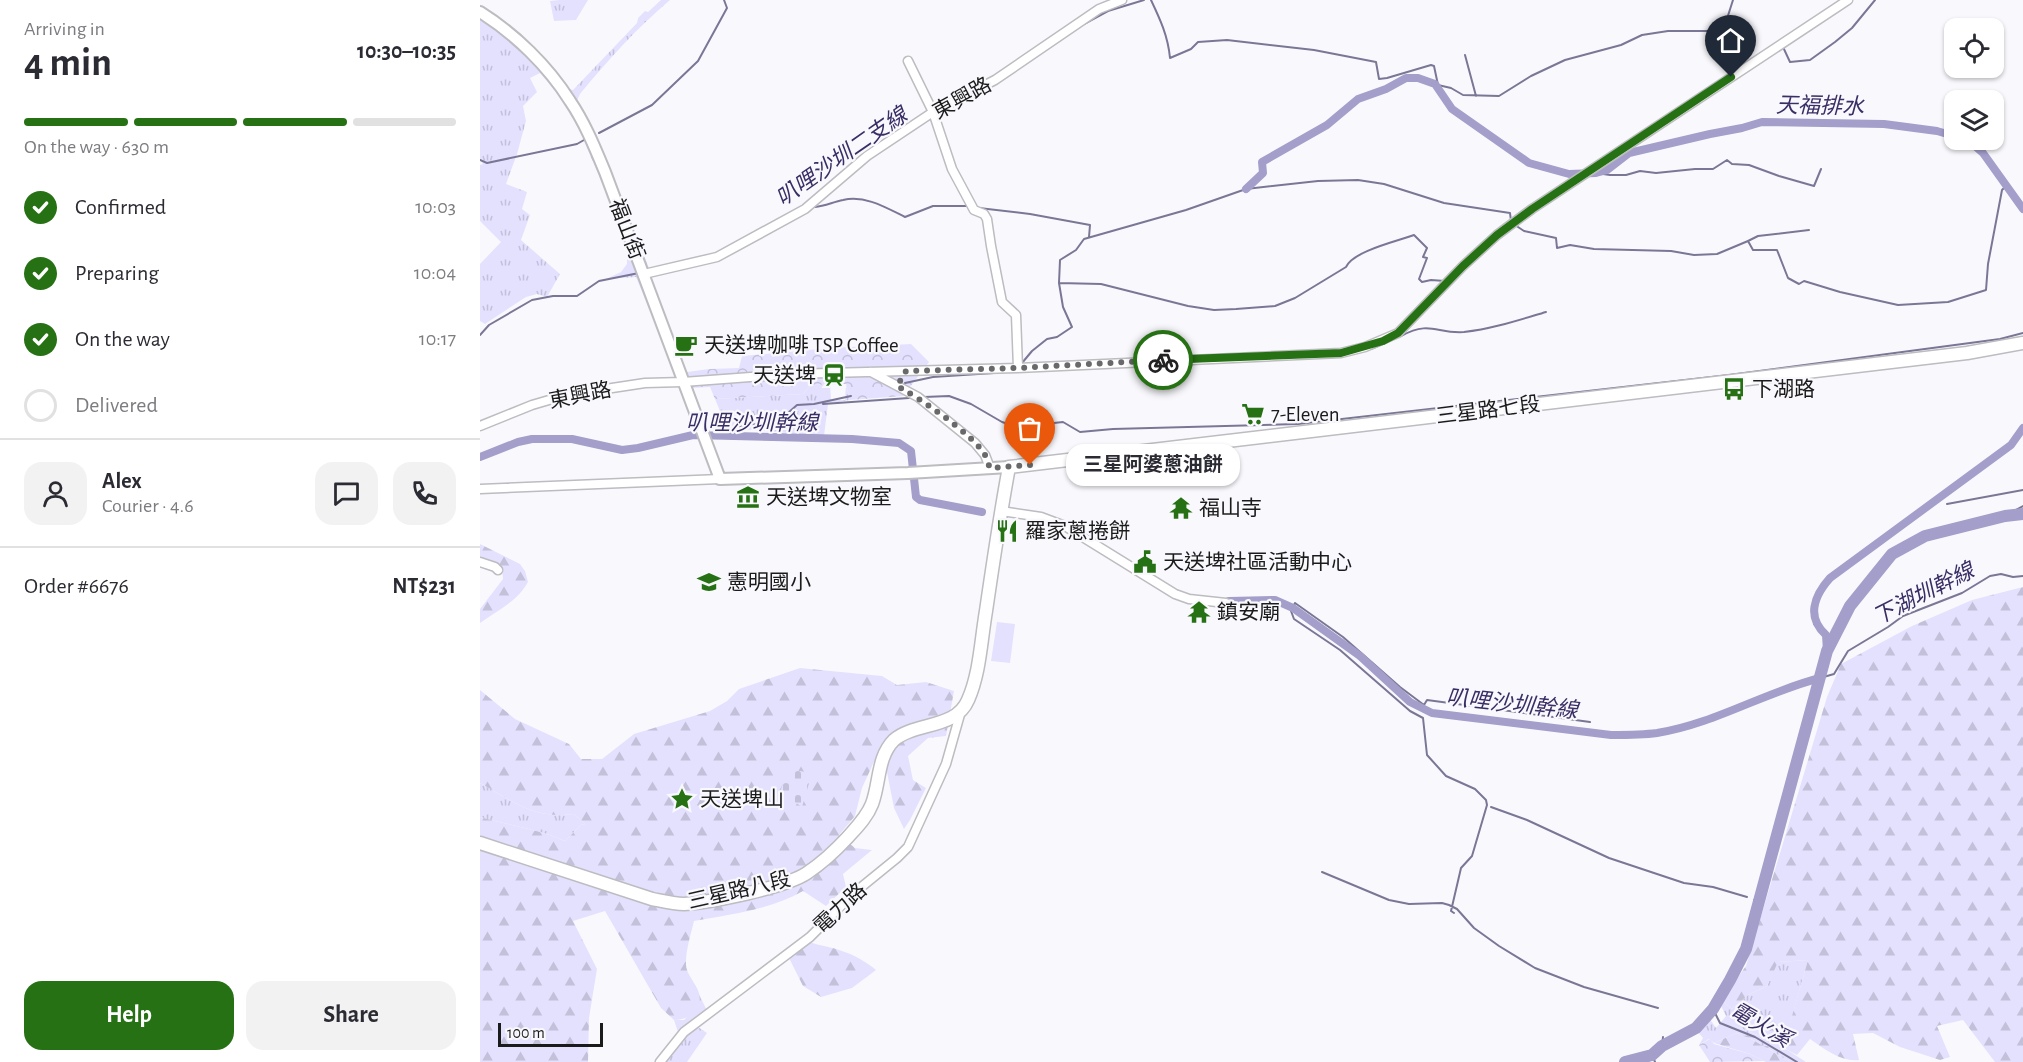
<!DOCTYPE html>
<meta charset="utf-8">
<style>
:root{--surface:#fff;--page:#f2f2f3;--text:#2b2b33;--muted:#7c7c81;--line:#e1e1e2;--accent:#267114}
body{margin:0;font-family:"Alegreya Sans","Noto Sans TC",sans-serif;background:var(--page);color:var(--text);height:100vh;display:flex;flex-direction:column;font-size:22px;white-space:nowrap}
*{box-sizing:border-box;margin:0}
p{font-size:20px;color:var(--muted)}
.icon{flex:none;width:33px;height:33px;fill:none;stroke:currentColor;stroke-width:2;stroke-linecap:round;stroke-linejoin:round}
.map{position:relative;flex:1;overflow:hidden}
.panel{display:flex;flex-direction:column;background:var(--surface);width:480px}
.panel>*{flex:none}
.buttons{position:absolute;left:1464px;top:18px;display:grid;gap:12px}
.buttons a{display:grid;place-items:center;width:60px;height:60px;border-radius:12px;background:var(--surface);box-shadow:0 2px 4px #0004;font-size:30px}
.scale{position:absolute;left:18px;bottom:15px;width:105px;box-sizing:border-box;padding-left:6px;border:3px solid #1b1b1c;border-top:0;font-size:16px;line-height:21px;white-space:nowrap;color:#1b1b1c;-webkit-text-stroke:4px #f9f9fd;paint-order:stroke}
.pin{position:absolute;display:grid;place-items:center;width:51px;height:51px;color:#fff;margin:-62px -26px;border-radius:50% 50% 50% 0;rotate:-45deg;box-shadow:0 0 6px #0007}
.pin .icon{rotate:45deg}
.courier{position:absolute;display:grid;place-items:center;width:60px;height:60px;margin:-30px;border:4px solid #267114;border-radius:50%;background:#fff;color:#222;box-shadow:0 2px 8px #0007}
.bubble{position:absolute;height:42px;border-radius:18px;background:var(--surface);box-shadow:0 2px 4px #0004;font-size:20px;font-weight:700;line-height:42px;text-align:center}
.overview em{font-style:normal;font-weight:700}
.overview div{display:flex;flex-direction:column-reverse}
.overview{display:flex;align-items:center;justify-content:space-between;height:102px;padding:0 24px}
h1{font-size:39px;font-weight:700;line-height:45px}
.bar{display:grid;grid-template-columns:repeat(4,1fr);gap:9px 6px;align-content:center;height:72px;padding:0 24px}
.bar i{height:8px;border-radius:4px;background:var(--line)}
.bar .selected{background:var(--accent)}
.bar p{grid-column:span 4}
.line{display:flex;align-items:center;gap:15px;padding:0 24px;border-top:2px solid var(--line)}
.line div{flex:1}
.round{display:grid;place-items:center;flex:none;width:63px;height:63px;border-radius:18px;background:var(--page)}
ol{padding:0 24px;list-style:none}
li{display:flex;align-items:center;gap:18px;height:66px}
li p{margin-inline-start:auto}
li .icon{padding:6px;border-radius:50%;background:var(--accent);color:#fff;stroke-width:4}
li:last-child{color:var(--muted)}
li i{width:33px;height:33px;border:3px solid var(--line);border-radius:50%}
.cta{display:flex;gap:12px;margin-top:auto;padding:12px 24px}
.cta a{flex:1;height:69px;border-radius:18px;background:var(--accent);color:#fff;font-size:24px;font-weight:700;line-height:69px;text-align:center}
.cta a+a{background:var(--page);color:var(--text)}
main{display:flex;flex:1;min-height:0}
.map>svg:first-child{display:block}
</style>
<main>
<section class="panel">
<div class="overview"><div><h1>4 min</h1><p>Arriving in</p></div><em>10:30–10:35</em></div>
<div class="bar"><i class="selected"></i><i class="selected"></i><i class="selected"></i><i></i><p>On the way · 630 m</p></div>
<ol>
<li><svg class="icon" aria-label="check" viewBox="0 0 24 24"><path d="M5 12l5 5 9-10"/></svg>Confirmed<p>10:03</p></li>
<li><svg class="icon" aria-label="check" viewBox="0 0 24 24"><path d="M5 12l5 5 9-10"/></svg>Preparing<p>10:04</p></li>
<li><svg class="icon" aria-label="check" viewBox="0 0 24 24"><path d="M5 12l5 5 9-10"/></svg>On the way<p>10:17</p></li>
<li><i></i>Delivered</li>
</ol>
<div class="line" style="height:108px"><a class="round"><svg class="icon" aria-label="person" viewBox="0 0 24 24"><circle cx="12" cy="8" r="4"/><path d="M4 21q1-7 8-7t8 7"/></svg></a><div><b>Alex</b><p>Courier · 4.6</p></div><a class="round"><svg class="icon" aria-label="chat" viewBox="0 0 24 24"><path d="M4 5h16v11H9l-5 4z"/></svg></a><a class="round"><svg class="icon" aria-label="phone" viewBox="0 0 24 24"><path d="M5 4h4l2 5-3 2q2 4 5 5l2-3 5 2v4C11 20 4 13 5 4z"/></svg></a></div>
<div class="line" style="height:78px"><div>Order #6676</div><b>NT$231</b></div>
<div class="cta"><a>Help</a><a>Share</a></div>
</section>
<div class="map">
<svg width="1543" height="1062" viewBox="0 0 1543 1062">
<defs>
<pattern id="grass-tufts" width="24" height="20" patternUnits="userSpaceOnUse" patternTransform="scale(1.5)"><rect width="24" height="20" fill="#e4e1ff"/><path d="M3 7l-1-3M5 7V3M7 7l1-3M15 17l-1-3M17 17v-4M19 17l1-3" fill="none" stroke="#c3c0da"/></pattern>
<pattern id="forest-firs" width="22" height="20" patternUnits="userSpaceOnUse" patternTransform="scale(1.5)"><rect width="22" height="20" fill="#e4e1ff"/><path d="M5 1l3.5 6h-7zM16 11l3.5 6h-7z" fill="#c3c0da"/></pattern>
<pattern id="wetland-marsh" width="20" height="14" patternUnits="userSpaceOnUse" patternTransform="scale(1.5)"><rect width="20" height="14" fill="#e4e1ff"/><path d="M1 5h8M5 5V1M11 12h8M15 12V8" fill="none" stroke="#c3c0da"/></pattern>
<pattern id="cemetery-stones" width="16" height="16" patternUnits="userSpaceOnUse" patternTransform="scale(1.5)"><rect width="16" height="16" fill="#e4e1ff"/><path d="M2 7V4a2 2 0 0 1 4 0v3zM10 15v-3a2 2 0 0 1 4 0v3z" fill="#c3c0da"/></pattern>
<pattern id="park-crowns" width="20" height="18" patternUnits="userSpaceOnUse" patternTransform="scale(1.5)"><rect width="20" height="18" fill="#e4e1ff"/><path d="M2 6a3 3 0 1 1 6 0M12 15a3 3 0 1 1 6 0" fill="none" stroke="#c3c0da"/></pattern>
</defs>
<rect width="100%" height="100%" fill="#f9f9fd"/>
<path fill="url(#grass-tufts)" d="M 79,0 L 108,0 L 96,20 L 74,21 L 70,1 Z
M 181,0 L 190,0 C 157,28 128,60 100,94 L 97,101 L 116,134 L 169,268 L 171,276 L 169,277 L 179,305 L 169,309 L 156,277 L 126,279 L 141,272 L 147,264 L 147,248 L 142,230 L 135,217 L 125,190 L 93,115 L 83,100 L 60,73 L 50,78 L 57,92 L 43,106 L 46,121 L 37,154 L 26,184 L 47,192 L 42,209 L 50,215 L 41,240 L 80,274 L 67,297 L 57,294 L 46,297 L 5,324 L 0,321 L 0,264 L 21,242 L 0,221 L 0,165 L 3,164 L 0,159 L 0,5 C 35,28 63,56 89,89 L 93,90 L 157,23 L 158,18 L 165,11 L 168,12 Z
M 350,384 L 351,400 L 365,400 L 366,384 L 370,400 L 348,404 L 344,436 L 247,428 L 235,399 L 323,394 L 331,385 Z
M 0,783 C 32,801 55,820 94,814 L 105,824 L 101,825 L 85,841 C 58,829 28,825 0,817 Z
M 1328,960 L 1310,1024 L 1291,1021 L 1282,1037 L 1258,1027 L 1254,1029 L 1257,1033 L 1234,1043 L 1229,1039 L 1219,1045 L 1223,1038 L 1217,1031 L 1230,1019 L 1236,1028 L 1246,1016 L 1241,1006 L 1241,1000 L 1252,1009 L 1268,995 L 1287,986 L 1297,962 Z
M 219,994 L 230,1017 L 218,1027 L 227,1033 L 207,1062 L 174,1062 L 198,1032 L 194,1020 L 204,1020 L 218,1006 Z"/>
<path fill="url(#forest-firs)" d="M 0,544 L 40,564 L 45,571 L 48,582 C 37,602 18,610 0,623 L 0,609 L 23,579 L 22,569 L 0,559 Z
M 1543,587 L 1543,1062 L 1515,1062 L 1483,1020 L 1457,1026 L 1470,1057 L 1460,1060 L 1420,1047 L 1393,1033 L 1373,1034 L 1379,1060 C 1361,1062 1344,1049 1330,1039 L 1317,1055 L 1282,1037 L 1291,1020 L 1310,1023 L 1328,960 L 1298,962 L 1287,986 L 1268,995 L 1252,1009 L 1241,1000 L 1266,966 L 1347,697 L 1361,664 L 1432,626 L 1492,600 Z
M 320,668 L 402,676 L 417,685 L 446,682 L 474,691 L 466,736 L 448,738 L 428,756 L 433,780 L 446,788 L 430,820 L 424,829 L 414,808 L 406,767 L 411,745 L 403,742 L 382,788 L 375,816 L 359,835 L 375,848 L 392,850 L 363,874 L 366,887 L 346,906 L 323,891 C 290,910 251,914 214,921 C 211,934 206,949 206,963 C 205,973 216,983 219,993 C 223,1010 209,1020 194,1020 L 181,1008 L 125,911 L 93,921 L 117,969 L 109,1018 L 108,1062 L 0,1062 L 0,817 C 28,825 58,829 85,841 L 101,825 L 105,824 L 94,814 C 55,820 32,801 0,783 L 0,690 L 35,719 L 89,744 L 101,759 L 122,759 L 154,734 L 230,711 L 247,701 L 259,689 Z
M 329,942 C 340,946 353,947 362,951 C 373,954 388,963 396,970 L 372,988 L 341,997 L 323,986 L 309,958 Z
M 1257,1033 L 1275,1041 L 1310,1062 L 1286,1062 L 1270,1054 L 1234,1043 Z"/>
<path fill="url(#wetland-marsh)" d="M 1258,1027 L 1298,1044 L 1326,1062 L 1310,1062 L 1275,1041 L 1257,1033 L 1253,1029 Z"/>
<path fill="url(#cemetery-stones)" d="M 308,769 L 332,773 L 322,807 L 300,792 Z"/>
<path fill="url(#park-crowns)" d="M 431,344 L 449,362 L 423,396 L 370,400 L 366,384 L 331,385 L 323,394 L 235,399 L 230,387 L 212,388 L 207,372 L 229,369 L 259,368 L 262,356 L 350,348 Z
M 1230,1039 L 1234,1044 L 1270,1054 L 1284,1061 L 1230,1062 L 1219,1045 Z"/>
<path fill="#e4e1ff" d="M 517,622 L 535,624 L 530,663 L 511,661 Z"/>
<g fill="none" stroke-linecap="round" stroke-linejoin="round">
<path stroke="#7a7796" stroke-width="2" d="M 671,0 C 680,19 688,36 690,58 L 711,49 L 718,42 L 747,40 L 834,50 L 896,62 L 899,79 L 907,78 L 951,65 L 954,66 L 958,85 L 971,88 L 983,95 L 1019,96 L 1051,76 L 1085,60 L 1141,45 L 1162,35 L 1188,31 L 1233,31 L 1245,25 L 1253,0
M 604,24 L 628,11 L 664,0
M 1303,47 L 1310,62 L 1330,60 L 1355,42 L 1372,28 L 1395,0
M 985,55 L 996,96
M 119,133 L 172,105 L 218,61 L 247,8 L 244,0
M 0,160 L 7,163 L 97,144 L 104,140
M 1116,173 L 1130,175 L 1146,175 L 1160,171 L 1176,173 L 1215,169 L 1233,169 L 1247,160 L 1252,164 L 1269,165 L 1299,176 L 1334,186 L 1341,169
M 335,207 C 345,206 353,202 363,200 C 385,195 405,207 425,217 L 453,206 L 488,206
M 499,208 L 550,214 L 610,225 L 609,237
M 1035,225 L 1044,231 L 1076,238 L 1077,248 L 1090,245 L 1114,249 L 1191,251 L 1214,255 L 1237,254 L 1268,241 L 1273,250 L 1297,250 L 1308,278 L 1319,284 L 1324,281 L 1360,292 L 1418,305 L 1468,302 L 1506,290 L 1508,264 L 1522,190 L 1526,186
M 1268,241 L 1278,236 L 1329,230
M 579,283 L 580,260 L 596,250 L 604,239 L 706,210 L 766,189 L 838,181 L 878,180 L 904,184 L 964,203 L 1030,213 L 1031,221
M 0,335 L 9,325 L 52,300 L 73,296 L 97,296 L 119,281 L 159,273
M 921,336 C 951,320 956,334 984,332 C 1012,329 1039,320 1066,312
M 891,349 L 905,343
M 542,363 L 552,351 L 567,339 L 577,337 L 592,327 L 583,307 L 579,283 L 621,284 L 708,306 L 734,310 L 756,309 L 795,306 L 815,298 L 866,267 C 873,251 918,241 934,235 L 947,248 L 943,257 L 947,258 L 939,279 L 942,282 L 951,280 L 965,281
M 425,383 L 453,377 L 514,373
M 444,397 L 469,396 L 491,404 L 522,422 L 537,427 L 583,422 L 600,432 L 633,429 L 818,424 L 1249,375 L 1520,339 L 1543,333
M 343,404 L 429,398
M 233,436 L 243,430 L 300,420 L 317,405 L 334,404 L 371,396
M 1467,504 L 1543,490
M 1525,516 L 1543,506
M 814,605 L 815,603 L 863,637 L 920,687 L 944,705 L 947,700 L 1110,722
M 812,608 L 811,611 L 814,619 L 860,650 L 930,711 L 943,718 L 947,755 L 966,776 L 995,789 L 1006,800 L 1007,805 L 992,856 L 981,868 L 971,911 L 974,913
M 1334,624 L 1337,624
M 1340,678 L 1354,674 L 1368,651 L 1408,627 L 1423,616 L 1482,593 L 1510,576 L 1521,574 L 1533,577 L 1543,576
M 1011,807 L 1047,820 L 1129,858 L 1204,883 L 1233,887 L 1267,897
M 842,872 L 909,900 L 929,904 L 962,903 L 969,905 L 977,909 L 994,928 L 1019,946 L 1055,968 L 1104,987 L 1178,1008
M 1274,900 L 1279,901
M 1233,1009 L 1240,1023 L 1275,1037 L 1317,1062
M 1182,1046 L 1183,1037
M 1172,1055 L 1175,1062"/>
<path stroke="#a39eca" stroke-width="8" d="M 1488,140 L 1503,153 L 1543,209
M 766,189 L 783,173 L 782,162 L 847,125 L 878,99 L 906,89 L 926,78 L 938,78 L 955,84 L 972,109 L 1049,163 L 1089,174 L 1116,173 L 1127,170 L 1149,153 L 1230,134 L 1262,128 L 1282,122 L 1404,124 L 1457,131 L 1474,136
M 0,457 L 38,442 L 52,439 L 92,439 L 142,450 L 158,448 L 213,435 L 372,439 L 419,443 L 431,451 L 436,497 L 440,500 L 502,512
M 749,601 L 795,600 L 813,608 L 880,656 L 930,702 L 952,713 L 1131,735 C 1146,735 1162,735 1177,733 C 1234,724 1285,692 1340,678
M 1347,651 L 1346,635 C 1326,617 1334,596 1350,578 L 1531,445 L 1543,428"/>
<path stroke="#a39eca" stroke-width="12" d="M 1145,1062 L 1172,1055 L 1182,1046 L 1216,1028 L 1233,1009 L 1250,980 L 1266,949 L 1347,651 L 1370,606 L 1412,554 L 1445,536 L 1525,516 L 1543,514"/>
<g stroke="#bcbcc1" stroke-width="11">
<path id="minor" d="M 428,61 L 453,112 L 472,169 L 494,210 L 504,214 L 507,219 L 511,246 L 522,302 L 536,315 L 538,368
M 164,274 L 237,257 L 325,209 L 387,156 L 453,112 L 515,80 L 619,9 L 642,0
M 391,372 L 438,397 L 495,443 L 505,455 L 510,468
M 0,426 L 52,405 L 86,395 L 165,383 L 203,382 L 311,374 L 538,368 L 861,353 L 885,347 L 918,333 L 983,266 L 1017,235 L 1052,209 L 1368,0
M 0,489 L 240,479
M 521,511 L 561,517 L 585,526 L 695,594 L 709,599 L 746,603
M 0,562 L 15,567 L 18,570
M 180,1062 L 204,1032 L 330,937 L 374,893 L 417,858 L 428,847 L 466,764 L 481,711"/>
</g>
<g stroke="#bcbcc1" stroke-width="14">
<path id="tertiary" d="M 0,12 C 35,34 68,66 90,101 C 105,123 115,148 125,172 L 240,479 L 428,473 L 529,467"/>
</g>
<g stroke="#bcbcc1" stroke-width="15">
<path id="primary" d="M 0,843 L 172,899 C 182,901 194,904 204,904 C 232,902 304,888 327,873 C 342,863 356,850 368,837 C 377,827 387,817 392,804 C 400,783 397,757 414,740 C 435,722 476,729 488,700 C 500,673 501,640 506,611 C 513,563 520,515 529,467 L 1487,353 L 1543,343"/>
</g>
<use href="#minor" stroke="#fff" stroke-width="8"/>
<use href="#tertiary" stroke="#fff" stroke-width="10"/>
<use href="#primary" stroke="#fff" stroke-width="12"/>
</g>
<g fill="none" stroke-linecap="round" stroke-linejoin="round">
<path stroke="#69696b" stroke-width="6" stroke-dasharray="0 10.8" d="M 550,465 L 510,468 C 508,464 507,458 505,455 C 495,436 437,396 417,386 L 426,371 L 538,368 L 683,360"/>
<path stroke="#267114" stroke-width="8" d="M 683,360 L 861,353 L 903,341 L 918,333 L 983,266 L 1017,235 L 1052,209 L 1251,77"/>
</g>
<defs>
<g id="cafe-bare" transform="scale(1.8)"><path d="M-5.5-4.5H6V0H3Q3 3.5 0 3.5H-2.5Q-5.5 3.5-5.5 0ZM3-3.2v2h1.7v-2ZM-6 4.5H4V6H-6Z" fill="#267114" stroke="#f9f9fd" stroke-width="2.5" paint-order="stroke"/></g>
<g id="station-bare" transform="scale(1.8)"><path d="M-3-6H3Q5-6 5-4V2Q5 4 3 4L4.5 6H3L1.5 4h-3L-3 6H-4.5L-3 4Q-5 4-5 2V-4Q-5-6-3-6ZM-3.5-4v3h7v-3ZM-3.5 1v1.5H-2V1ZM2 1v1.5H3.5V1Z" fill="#267114" stroke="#f9f9fd" stroke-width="2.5" paint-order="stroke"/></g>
<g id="bus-bare" transform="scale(1.8)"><path d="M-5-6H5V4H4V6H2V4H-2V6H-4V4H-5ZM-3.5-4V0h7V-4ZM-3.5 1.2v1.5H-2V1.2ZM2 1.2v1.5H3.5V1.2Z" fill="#267114" stroke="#f9f9fd" stroke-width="2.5" paint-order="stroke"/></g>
<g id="supermarket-bare" transform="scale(1.8)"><path d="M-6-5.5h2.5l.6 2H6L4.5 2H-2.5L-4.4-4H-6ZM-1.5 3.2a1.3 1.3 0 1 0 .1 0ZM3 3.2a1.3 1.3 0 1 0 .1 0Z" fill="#267114" stroke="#f9f9fd" stroke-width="2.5" paint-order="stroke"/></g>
<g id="museum-bare" transform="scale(1.8)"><path d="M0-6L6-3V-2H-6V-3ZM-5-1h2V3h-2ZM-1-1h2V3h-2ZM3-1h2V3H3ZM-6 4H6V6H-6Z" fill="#267114" stroke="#f9f9fd" stroke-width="2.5" paint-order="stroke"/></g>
<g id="temple-bare" transform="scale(1.8)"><path d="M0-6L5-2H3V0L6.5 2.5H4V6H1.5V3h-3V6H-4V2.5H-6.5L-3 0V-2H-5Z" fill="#267114" stroke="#f9f9fd" stroke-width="2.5" paint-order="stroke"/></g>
<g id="restaurant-bare" transform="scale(1.8)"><path d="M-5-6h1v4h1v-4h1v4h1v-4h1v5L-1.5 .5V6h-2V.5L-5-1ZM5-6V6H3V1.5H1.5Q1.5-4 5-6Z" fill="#267114" stroke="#f9f9fd" stroke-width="2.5" paint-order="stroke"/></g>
<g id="civic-bare" transform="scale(1.8)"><path d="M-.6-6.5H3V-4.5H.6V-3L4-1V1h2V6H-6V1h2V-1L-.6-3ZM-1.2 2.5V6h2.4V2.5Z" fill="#267114" stroke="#f9f9fd" stroke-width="2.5" paint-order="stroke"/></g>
<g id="school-bare" transform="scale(1.8)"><path d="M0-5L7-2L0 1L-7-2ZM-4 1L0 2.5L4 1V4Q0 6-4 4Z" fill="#267114" stroke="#f9f9fd" stroke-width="2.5" paint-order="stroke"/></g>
<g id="sight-bare" transform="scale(1.8)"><path d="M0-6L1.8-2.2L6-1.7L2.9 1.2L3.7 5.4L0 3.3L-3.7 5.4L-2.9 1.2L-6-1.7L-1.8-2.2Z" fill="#267114" stroke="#f9f9fd" stroke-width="2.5" paint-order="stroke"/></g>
</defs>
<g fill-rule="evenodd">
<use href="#cafe-bare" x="206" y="345"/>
<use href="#station-bare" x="354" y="375"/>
<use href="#bus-bare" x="1254" y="389"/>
<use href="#supermarket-bare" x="773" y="414"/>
<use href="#museum-bare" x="268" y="497"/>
<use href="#temple-bare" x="701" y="508"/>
<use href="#restaurant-bare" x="527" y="531"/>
<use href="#civic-bare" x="665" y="562"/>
<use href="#school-bare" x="229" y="582"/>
<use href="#temple-bare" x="719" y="612"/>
<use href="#sight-bare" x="202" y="799"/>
</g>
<g text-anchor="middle" stroke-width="4.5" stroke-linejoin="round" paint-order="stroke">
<g font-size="21" fill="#1b1b1c" stroke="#f9f9fd">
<text transform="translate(482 98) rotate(-29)" y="7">東興路</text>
<text transform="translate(147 229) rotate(69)" y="7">福山街</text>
<text transform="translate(100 395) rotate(-11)" y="7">東興路</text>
<text transform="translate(1008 410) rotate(-7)" y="7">三星路七段</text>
<text transform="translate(259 890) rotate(-13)" y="7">三星路八段</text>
<text transform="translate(360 908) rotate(-43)" y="7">電力路</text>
</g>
<g font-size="21" fill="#1b1b1c" stroke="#f9f9fd" text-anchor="start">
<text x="224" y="352">天送埤咖啡 TSP Coffee</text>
<text x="336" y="382" text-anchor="end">天送埤</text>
<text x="1272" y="396">下湖路</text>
<text x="791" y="421">7-Eleven</text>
<text x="286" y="504">天送埤文物室</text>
<text x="719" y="515">福山寺</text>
<text x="545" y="538">羅家蔥捲餅</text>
<text x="683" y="569">天送埤社區活動中心</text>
<text x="247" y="589">憲明國小</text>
<text x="737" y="619">鎮安廟</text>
<text x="220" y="806">天送埤山</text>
</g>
<g font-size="22" font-style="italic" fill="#3a2e66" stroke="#f9f9fd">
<text transform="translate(1340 105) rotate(1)" y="8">天福排水</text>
<text transform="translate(361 156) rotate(-35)" y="8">叭哩沙圳二支線</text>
<text x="272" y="430">叭哩沙圳幹線</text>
<text transform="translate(1443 593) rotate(-27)" y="8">下湖圳幹線</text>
<text transform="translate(1032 703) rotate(6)" y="8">叭哩沙圳幹線</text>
<text transform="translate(1281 1024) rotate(30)" y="8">電火溪</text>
</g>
</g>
</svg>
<div class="buttons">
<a><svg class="icon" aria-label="locate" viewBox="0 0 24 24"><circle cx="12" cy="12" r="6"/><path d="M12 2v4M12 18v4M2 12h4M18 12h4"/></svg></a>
<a><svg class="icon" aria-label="layers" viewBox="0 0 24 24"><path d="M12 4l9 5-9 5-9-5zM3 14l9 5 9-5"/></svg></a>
</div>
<div class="scale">100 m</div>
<div class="pin" style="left:550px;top:465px;background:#ea580c"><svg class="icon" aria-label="bag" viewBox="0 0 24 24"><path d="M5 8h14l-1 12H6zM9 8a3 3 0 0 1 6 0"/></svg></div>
<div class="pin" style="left:1251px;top:77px;background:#1f2937"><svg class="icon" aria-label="home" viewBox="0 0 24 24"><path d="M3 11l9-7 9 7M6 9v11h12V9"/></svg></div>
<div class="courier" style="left:683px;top:360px"><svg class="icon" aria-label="bike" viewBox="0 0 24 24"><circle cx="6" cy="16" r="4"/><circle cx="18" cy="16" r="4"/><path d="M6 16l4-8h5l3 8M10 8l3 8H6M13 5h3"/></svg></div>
<div class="bubble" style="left:586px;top:444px;width:174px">三星阿婆蔥油餅</div>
</div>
</main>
